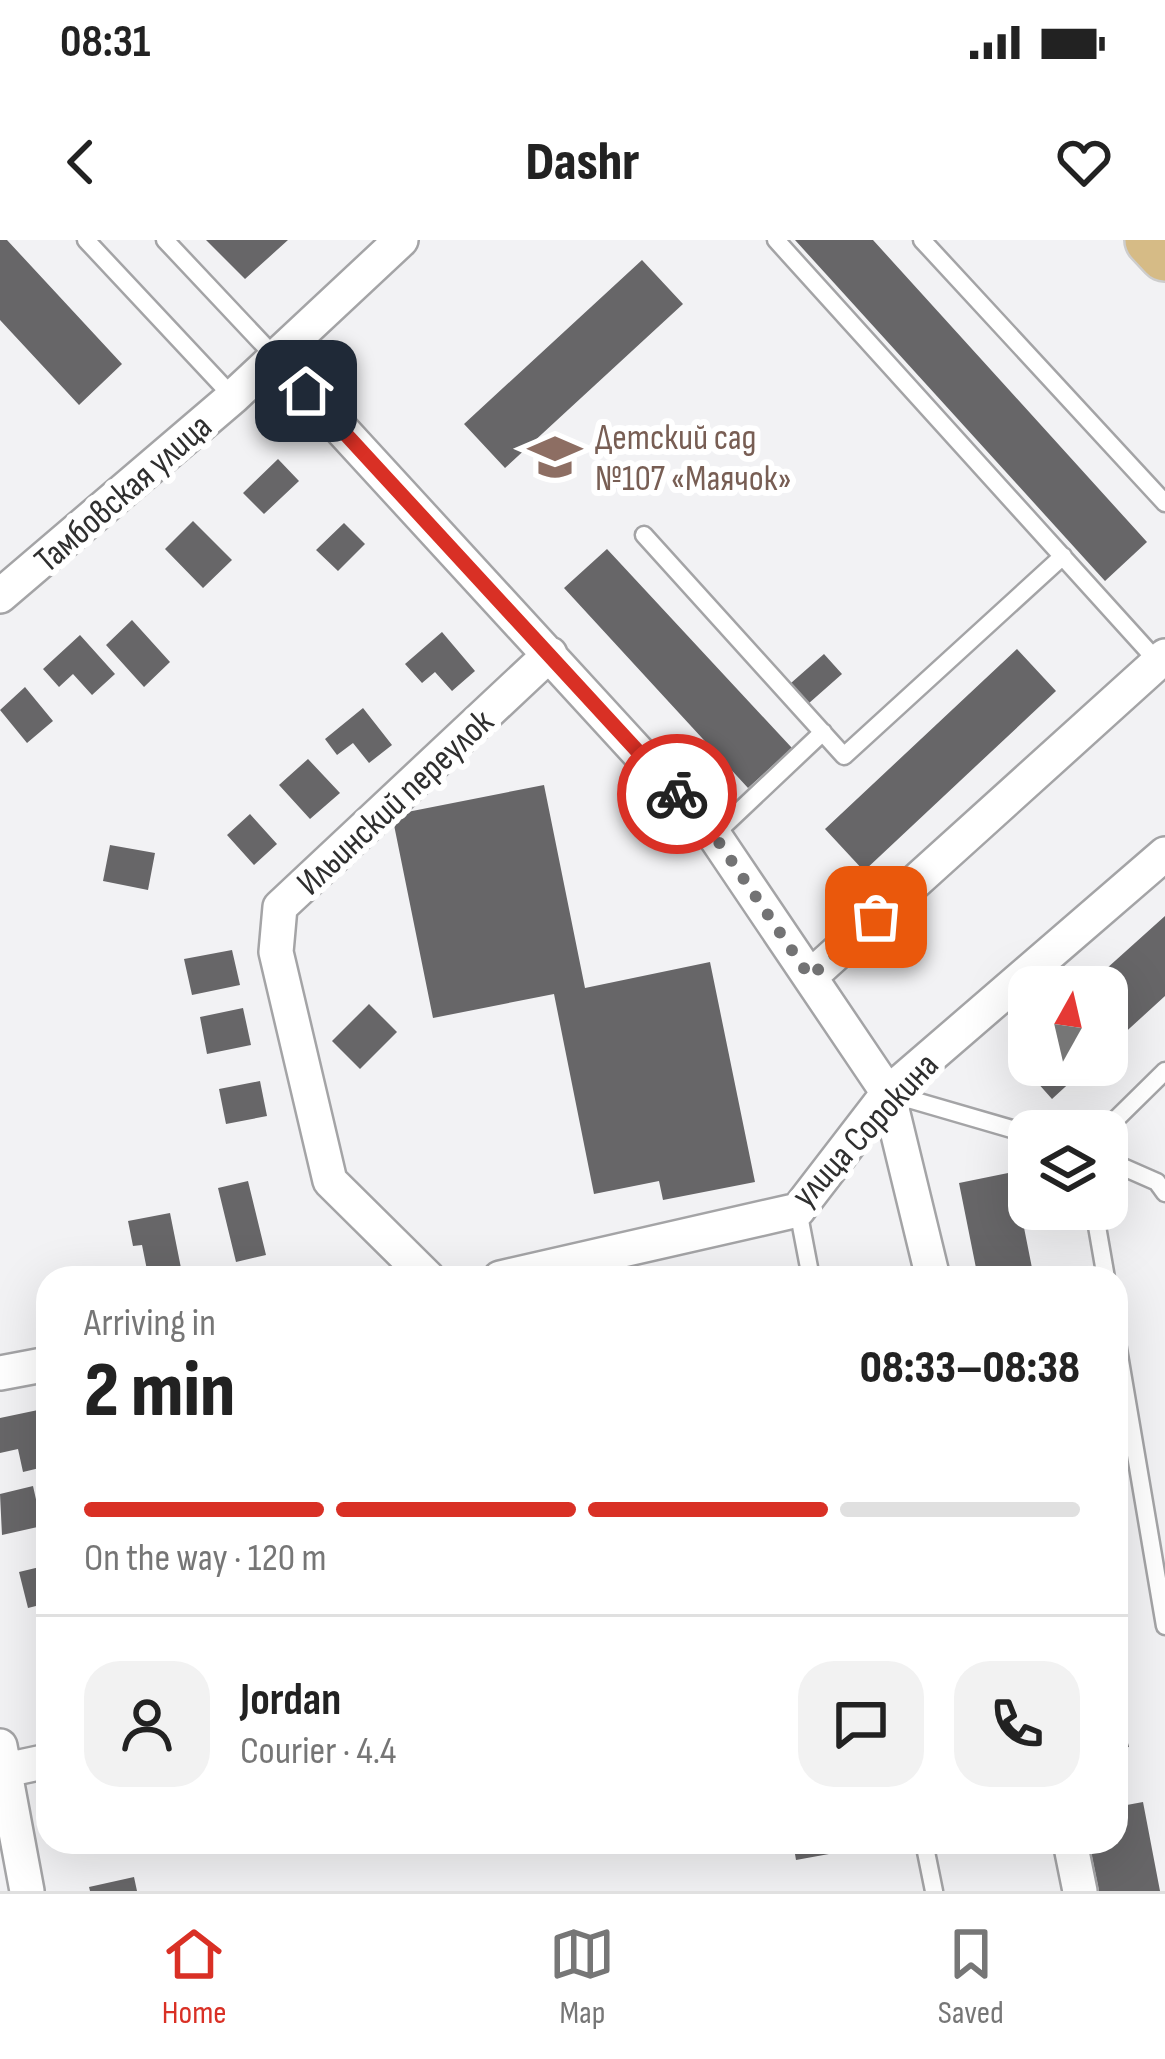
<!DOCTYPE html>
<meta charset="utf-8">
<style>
:root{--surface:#fff;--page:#f2f2f2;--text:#222;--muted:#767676;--line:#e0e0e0;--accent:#d93025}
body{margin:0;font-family:"Sofia Sans Condensed",sans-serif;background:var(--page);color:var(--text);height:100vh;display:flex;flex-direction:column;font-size:45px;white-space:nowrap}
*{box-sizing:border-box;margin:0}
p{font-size:39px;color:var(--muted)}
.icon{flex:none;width:66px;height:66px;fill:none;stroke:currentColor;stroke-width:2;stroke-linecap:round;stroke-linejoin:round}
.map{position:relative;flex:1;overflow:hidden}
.details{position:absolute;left:36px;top:1026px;width:1092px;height:588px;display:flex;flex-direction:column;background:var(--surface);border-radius:36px;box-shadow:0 12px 48px #0002}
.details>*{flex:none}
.needle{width:78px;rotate:8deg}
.fabs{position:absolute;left:1008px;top:726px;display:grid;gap:24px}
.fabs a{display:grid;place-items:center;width:120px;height:120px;border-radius:24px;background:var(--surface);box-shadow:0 12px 48px #0002;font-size:60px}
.pin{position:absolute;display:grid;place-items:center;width:102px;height:102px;color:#fff;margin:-51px;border-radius:24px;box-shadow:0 6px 18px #0006}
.courier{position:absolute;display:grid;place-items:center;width:120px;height:120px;margin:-60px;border:9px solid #d93025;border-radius:50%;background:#fff;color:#222;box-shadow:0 3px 15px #0007}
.overview em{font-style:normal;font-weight:800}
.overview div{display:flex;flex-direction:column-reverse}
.overview{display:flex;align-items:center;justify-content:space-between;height:204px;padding:0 48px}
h1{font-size:78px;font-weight:800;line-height:90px}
.bar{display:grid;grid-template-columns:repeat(4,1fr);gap:18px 12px;align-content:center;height:144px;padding:0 48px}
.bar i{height:15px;border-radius:9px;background:var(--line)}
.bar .active{background:var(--accent)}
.bar p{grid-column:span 4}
.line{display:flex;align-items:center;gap:30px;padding:0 48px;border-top:3px solid var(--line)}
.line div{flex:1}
.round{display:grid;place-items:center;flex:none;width:126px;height:126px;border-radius:36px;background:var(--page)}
.status{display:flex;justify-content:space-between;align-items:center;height:84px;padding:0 60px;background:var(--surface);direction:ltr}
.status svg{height:33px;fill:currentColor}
header{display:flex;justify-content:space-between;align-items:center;height:156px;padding:0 48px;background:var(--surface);font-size:54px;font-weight:800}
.tabs{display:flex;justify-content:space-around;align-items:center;height:168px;border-top:3px solid var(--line);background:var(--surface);font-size:33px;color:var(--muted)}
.tabs a{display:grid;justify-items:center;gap:6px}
.tabs .active{color:var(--accent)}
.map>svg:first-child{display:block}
</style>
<div class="status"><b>08:31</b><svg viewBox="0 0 49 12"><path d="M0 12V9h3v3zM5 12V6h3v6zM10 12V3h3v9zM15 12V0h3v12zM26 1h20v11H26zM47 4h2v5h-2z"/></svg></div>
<header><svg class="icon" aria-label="back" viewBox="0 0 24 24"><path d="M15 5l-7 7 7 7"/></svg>Dashr<svg class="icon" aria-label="heart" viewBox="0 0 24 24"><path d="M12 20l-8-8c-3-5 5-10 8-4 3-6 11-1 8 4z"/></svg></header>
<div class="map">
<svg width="1165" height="1651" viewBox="0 0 1165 1651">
<rect width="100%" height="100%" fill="#f2f2f4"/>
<path fill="#676668" d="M 0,0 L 7,0 L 122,124 L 79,165 L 0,80 Z
M 206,0 L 288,0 L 245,39 Z
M 795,0 L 873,0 L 1147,302 L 1105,341 Z
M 642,20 L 683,64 L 505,228 L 464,184 Z
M 278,219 L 299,241 L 264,274 L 243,253 Z
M 193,281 L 232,320 L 203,348 L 165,309 Z
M 344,283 L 365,304 L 338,331 L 316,310 Z
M 607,309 L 792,508 L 748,548 L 564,348 Z
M 132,380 L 170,422 L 144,447 L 106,405 Z
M 442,392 L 475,431 L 452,451 L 435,432 L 422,443 L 405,424 Z
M 80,395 L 115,434 L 92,455 L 73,434 L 59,447 L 43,429 Z
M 1017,409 L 1056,451 L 864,631 L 825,589 Z
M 824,414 L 842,434 L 808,464 L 791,443 Z
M 25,447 L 53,481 L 27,503 L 0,470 Z
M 363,468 L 392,505 L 369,523 L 353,503 L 337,515 L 325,499 Z
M 308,519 L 340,553 L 310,579 L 279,545 Z
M 544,545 L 585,748 L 710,722 L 755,942 L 663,960 L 659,941 L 594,954 L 554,754 L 433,778 L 392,575 Z
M 250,574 L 277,604 L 254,625 L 227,595 Z
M 110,605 L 155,613 L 148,650 L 103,641 Z
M 1165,676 L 1165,756 L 1107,809 L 1107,747 L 1086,747 Z
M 232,710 L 240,745 L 192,755 L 184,719 Z
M 369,764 L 397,792 L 360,829 L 332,801 Z
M 243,768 L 251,805 L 207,814 L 200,777 Z
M 1029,799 L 1029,825 L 1089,825 L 1052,859 L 1012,814 Z
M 260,841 L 267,876 L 226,884 L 219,849 Z
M 1013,932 L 1034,1038 L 978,1038 L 959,943 Z
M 248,941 L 266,1015 L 236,1022 L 218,948 Z
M 170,973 L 181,1028 L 148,1035 L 142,1005 L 133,1006 L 128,981 Z
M 38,1170 L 48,1226 L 23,1232 L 18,1209 L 0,1213 L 0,1178 Z
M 33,1246 L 42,1286 L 2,1295 L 0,1254 Z
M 48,1325 L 48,1363 L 28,1368 L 19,1332 Z
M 1116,1455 L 1129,1507 L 1116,1509 Z
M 1143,1562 L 1160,1651 L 1099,1651 L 1089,1602 L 1116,1602 L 1116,1567 Z
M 793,1602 L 838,1602 L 840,1612 L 796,1620 Z
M 134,1637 L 137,1651 L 90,1651 L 89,1647 Z"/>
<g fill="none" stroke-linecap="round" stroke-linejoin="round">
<g stroke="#a4a4a6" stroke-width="21">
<path id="service" d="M 86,0 L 233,157
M 165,0 L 276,118
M 776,0 L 1158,422
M 922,0 L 1165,263
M 644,295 L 844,516 L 1063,316
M 714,595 L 823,492
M 888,853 L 1029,894
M 1104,891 L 1165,831
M 1107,920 L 1157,942 L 1165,953
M 1094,969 L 1106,1038
M 798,970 L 811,1038
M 1116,1097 L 1165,1386
M 924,1602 L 934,1651"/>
</g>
<g stroke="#a4a4a6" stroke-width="38">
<path id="minor" d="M 276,118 L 714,595 L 888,853 L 933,1038
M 0,356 L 233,157 L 401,0
M 810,737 L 1165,416
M 428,1038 L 330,941 L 276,712 L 280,667 L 550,414
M 500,1038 L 798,970 L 888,853 L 1165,614
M 0,1133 L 48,1124
M 0,1506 L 27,1651
M 6,1530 L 48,1521
M 1070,1602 L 1080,1651"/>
</g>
<g stroke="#cdcdcd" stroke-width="56">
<path id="primary" d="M 1151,0 L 1165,15"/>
</g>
<use href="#service" stroke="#fff" stroke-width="16"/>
<use href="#minor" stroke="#fff" stroke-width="33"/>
<use href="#primary" stroke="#d6bb86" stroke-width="51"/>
</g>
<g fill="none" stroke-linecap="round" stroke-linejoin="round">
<path stroke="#737374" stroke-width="12" stroke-dasharray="0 21.6" d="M 677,554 L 714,595 L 810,737 L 876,677"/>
<path stroke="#d93025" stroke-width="15" d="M 306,151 L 677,554"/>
</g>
<defs>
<g id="school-bare" transform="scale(4.14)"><path d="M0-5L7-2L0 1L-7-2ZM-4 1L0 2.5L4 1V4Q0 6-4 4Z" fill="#8d6e63" stroke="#fff" stroke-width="2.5" paint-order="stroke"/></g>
</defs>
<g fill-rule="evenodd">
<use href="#school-bare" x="555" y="217"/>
</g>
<g text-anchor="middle" stroke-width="12" stroke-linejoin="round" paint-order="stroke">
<g font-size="36" fill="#785e54" stroke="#fff" text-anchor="start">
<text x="595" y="209">Детский сад<tspan x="595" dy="41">№107 «Маячок»</tspan></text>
</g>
<g font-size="36" fill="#2f2f2f" stroke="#fff">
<text transform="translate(122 252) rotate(-41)" y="13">Тамбовская улица</text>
<text transform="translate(394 561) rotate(-43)" y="13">Ильинский переулок</text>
<text transform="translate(864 889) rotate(-47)" y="13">улица Сорокина</text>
</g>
</g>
</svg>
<div class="fabs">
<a><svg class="needle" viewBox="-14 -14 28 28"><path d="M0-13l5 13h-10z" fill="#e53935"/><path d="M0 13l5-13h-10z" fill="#767676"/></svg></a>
<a><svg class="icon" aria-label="layers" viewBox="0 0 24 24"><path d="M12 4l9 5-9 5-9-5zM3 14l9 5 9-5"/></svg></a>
</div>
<div class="pin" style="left:876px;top:677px;background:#ea580c"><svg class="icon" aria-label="bag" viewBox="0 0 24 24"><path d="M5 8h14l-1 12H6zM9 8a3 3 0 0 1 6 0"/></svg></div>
<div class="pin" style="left:306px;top:151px;background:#1f2937"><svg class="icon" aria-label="home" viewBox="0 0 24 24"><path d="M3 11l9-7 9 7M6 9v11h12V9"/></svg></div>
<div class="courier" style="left:677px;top:554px"><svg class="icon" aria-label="bike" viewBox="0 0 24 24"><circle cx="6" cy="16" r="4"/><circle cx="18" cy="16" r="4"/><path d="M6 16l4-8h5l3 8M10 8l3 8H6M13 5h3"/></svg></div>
<section class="details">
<div class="overview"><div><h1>2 min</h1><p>Arriving in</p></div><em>08:33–08:38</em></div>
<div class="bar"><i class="active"></i><i class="active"></i><i class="active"></i><i></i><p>On the way · 120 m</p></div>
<div class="line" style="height:216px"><a class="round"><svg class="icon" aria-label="person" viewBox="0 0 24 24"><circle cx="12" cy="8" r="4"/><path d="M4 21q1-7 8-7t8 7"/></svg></a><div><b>Jordan</b><p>Courier · 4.4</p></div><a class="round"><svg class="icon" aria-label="chat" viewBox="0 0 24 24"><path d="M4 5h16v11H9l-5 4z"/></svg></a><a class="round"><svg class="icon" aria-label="phone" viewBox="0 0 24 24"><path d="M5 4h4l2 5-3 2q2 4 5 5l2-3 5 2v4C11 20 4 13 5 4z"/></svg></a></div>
</section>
</div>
<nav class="tabs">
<a class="active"><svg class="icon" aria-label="home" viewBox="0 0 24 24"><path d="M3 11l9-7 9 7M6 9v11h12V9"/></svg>Home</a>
<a><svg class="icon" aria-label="map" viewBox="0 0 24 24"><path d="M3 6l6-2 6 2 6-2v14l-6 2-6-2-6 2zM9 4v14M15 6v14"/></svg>Map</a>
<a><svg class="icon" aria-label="saved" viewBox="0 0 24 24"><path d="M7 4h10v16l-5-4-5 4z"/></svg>Saved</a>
</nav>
